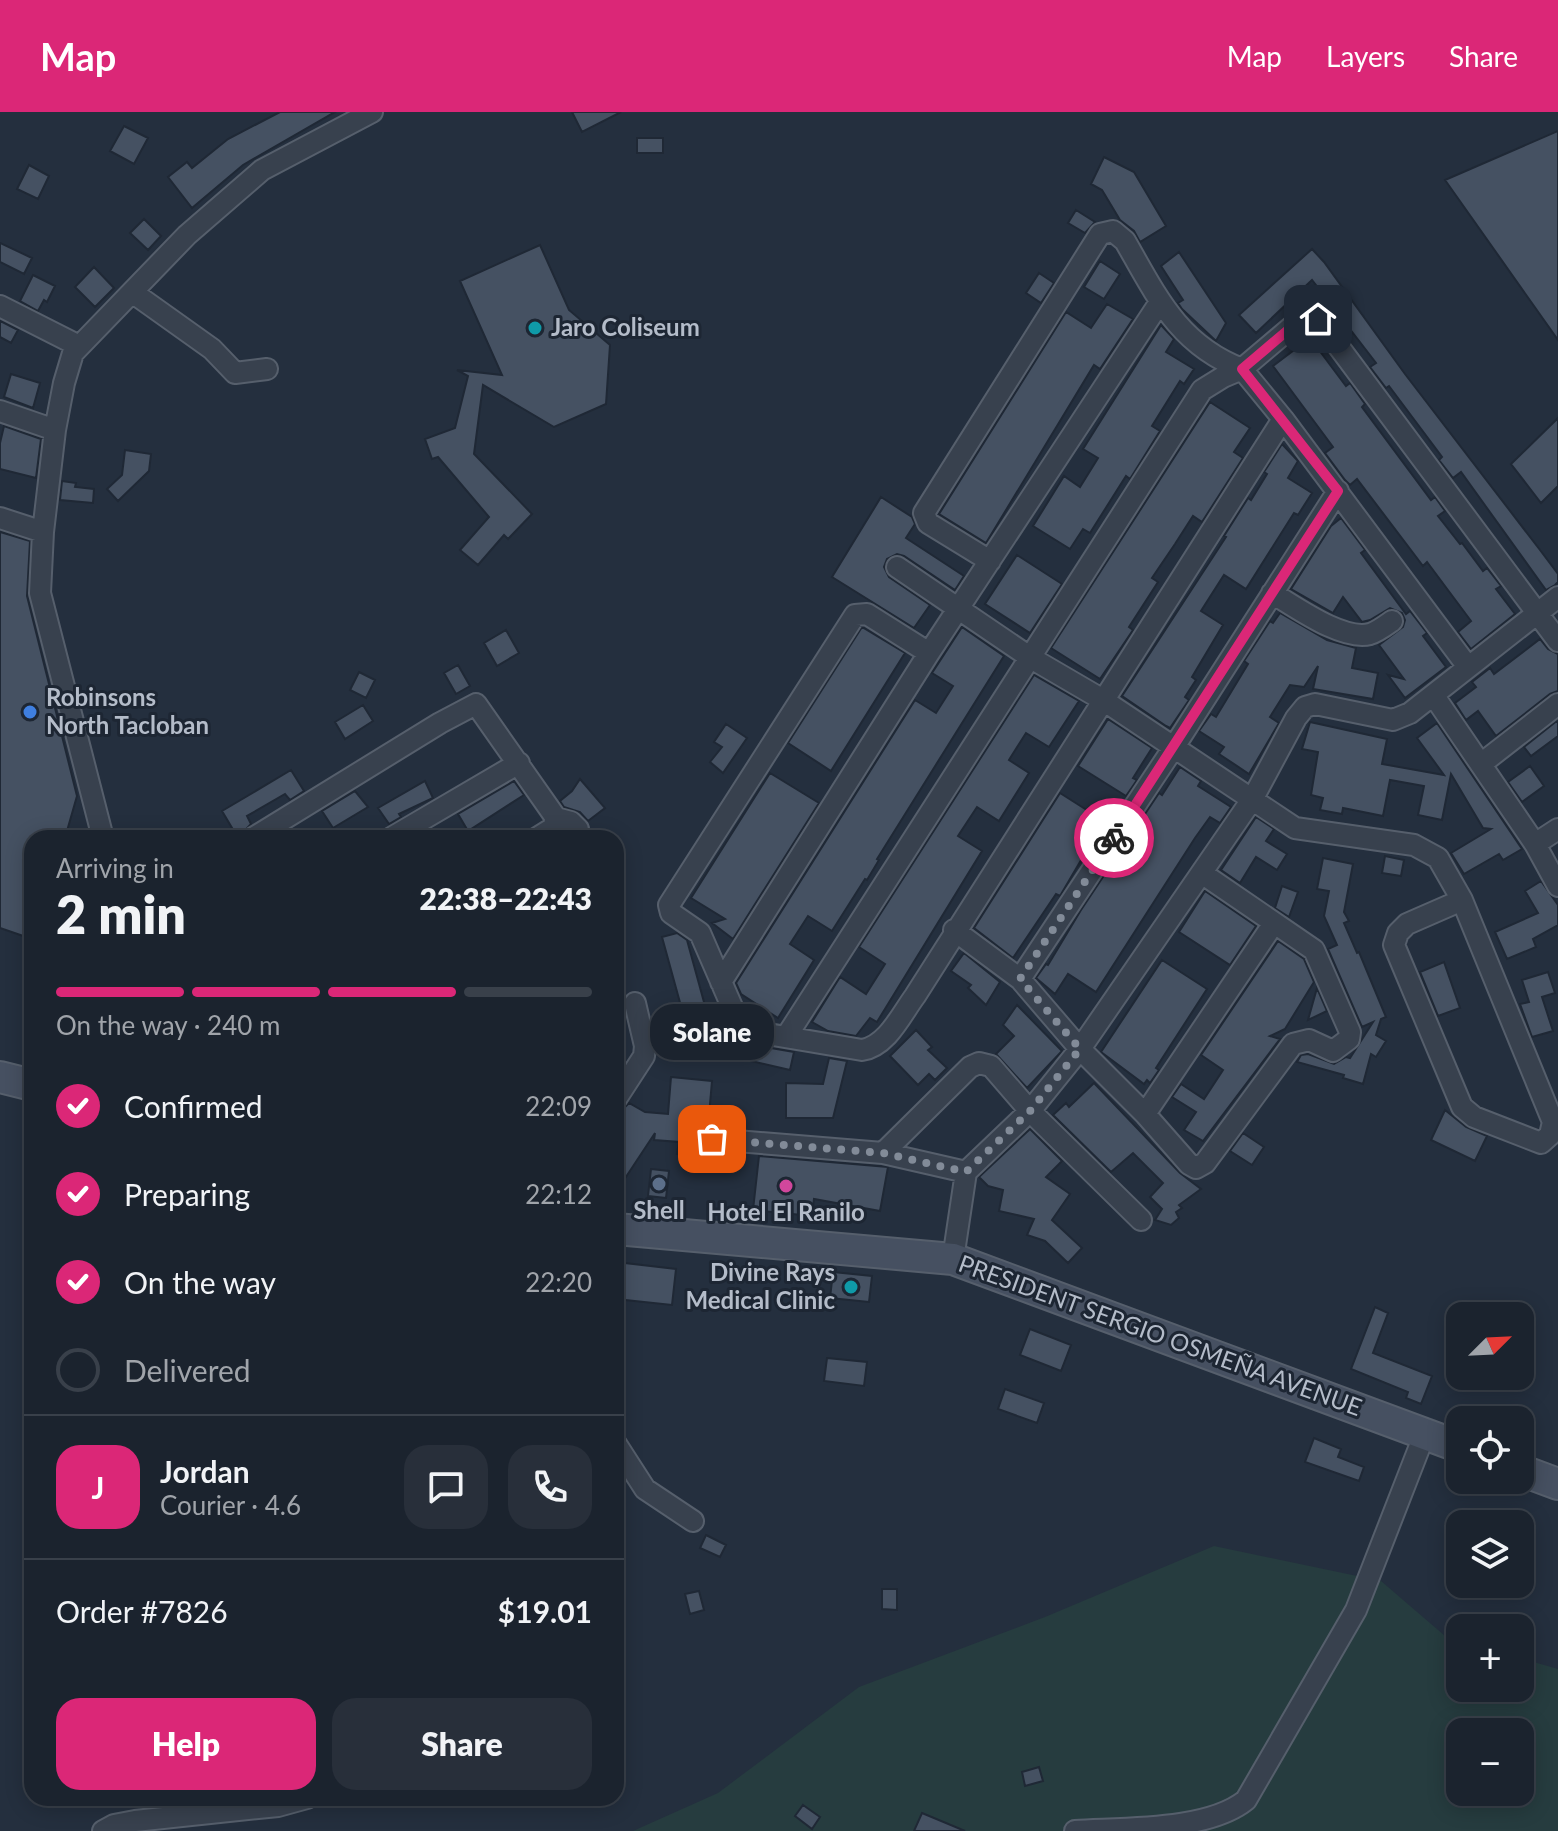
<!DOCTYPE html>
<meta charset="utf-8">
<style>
:root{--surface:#1b232e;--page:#282f3a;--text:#f1f3f6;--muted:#a0a4aa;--line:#39404a;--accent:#db2777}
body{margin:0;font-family:Lato,sans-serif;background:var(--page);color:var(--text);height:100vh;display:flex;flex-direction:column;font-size:30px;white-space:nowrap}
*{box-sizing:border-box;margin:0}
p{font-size:26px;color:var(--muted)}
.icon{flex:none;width:44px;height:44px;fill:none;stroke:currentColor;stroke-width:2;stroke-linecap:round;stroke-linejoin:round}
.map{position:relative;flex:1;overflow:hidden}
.panel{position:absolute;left:24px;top:718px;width:600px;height:976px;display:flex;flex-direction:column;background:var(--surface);border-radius:24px;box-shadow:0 4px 20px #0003,0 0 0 2px var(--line)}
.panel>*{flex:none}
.needle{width:52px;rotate:66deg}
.tools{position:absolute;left:1446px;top:1190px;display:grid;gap:16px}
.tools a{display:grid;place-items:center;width:88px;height:88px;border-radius:16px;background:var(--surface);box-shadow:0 4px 20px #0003,0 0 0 2px var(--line);font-size:40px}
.pin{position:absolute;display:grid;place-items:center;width:68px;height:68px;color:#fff;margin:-34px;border-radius:16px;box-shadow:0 4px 12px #0006}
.courier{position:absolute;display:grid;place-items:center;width:80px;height:80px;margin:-40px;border:6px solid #db2777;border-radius:50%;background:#fff;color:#222;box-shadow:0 2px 10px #0007}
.bubble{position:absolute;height:56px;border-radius:24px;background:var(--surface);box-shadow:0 4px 20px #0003,0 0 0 2px var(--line);font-size:26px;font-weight:800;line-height:56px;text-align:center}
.summary em{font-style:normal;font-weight:800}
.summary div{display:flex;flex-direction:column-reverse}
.summary{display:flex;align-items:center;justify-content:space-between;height:136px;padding:0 32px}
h1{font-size:52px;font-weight:800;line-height:60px}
.bar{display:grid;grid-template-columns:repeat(4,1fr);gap:12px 8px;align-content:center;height:96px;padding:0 32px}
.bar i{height:10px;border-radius:6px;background:var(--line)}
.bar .active{background:var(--accent)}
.bar p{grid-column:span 4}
.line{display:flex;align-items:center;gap:20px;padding:0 32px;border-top:2px solid var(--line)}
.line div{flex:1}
.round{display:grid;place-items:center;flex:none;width:84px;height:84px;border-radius:24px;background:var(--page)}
ol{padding:0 32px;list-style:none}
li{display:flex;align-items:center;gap:24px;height:88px}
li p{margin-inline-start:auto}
li .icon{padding:8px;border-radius:50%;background:var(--accent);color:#fff;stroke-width:4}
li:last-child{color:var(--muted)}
li i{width:44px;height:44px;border:4px solid var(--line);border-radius:50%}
.primary-button{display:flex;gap:16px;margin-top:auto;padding:16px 32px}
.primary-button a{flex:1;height:92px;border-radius:24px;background:var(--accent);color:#fff;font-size:32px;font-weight:800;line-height:92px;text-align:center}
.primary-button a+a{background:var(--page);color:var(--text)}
header{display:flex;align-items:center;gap:48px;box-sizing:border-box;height:112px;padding:0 40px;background:var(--accent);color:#fff}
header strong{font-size:38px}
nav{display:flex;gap:44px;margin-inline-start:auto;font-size:28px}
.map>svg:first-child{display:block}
</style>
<header>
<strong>Map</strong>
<nav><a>Map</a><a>Layers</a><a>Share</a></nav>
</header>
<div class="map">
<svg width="1558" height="1719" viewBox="0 0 1558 1719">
<rect width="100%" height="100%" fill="#242f3e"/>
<path fill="#263c3f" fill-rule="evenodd" d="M 1214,1434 L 1381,1469 L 1445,1524 L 1460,1528 L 1460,1576 L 1520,1576 L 1520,1546 L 1558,1557 L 1558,1719 L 633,1719 L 718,1681 L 859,1575 L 1045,1505 ZM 1460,1620 L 1520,1620 L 1520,1680 L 1460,1680 Z"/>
<path fill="#455162" stroke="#1f2835" stroke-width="2" d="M 280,0 L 335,0 L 243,53 L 192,96 L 168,65 L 187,50 L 192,56 L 228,27 Z
M 572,0 L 621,0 L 582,20 Z
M 124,14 L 148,26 L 134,52 L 110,39 Z
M 1558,19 L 1558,228 L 1445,68 Z
M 637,26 L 663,26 L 663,41 L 637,41 Z
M 1104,45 L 1134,60 L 1166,114 L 1140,130 L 1134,119 L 1120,108 L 1102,78 L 1091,72 Z
M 29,53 L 49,64 L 38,87 L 17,77 Z
M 1076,98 L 1095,110 L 1085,121 L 1068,111 Z
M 144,107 L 161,124 L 148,138 L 130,121 Z
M 0,131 L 32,146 L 24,162 L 0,150 Z
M 540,133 L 569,198 L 610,233 L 606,292 L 554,315 L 483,273 L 474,342 L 532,402 L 508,427 L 504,423 L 478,453 L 460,438 L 489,405 L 438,345 L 432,347 L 425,327 L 455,316 L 468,264 L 457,258 L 502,263 L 460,169 Z
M 1312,137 L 1324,150 L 1405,262 L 1540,438 L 1558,462 L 1558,470 L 1555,473 L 1546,478 L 1461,360 L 1453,366 L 1439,348 L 1442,345 L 1389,274 L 1386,276 L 1370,255 L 1376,251 L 1312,168 L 1256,221 L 1239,203 Z
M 1179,140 L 1226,211 L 1216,229 L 1182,197 L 1178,191 L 1183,188 L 1161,154 Z
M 1100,149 L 1120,162 L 1104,187 L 1084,175 Z
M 94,155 L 114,176 L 95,195 L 75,175 Z
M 1039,161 L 1054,171 L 1041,191 L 1026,181 Z
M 33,163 L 55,174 L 47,190 L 44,188 L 38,199 L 20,189 Z
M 1107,192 L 1133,207 L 1100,257 L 1094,253 L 986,431 L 939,402 L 1066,200 L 1091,216 Z
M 0,209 L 18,218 L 11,231 L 0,225 Z
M 1161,213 L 1174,227 L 1166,240 L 1194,257 L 1184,272 L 1180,269 L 1152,314 L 1160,319 L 1130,367 L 1126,364 L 1090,421 L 1083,417 L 1070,437 L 1033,414 L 1064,364 L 1080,375 L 1098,346 L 1083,337 Z
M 1310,226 L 1346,274 L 1350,271 L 1365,292 L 1362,295 L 1431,388 L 1435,385 L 1445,399 L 1438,404 L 1460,432 L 1462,431 L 1483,459 L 1487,456 L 1501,474 L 1496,477 L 1515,502 L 1471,537 L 1458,520 L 1471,509 L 1427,450 L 1423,454 L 1357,367 L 1350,373 L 1345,368 L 1325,341 L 1333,335 L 1273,254 Z
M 11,262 L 40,271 L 33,296 L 4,285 Z
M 1210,290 L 1250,316 L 1234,340 L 1243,346 L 1202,410 L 1193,404 L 1175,432 L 1152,466 L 1158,470 L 1129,515 L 1133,518 L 1100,567 L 1051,536 Z
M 1558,306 L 1558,374 L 1541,391 L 1511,352 Z
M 4,314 L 41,327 L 36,366 L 0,357 L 0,331 Z
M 1282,332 L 1298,349 L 1288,366 L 1312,381 L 1298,403 L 1294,401 L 1246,477 L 1224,463 L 1201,499 L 1223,513 L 1192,565 L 1196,568 L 1185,585 L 1189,588 L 1170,616 L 1166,614 L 1122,584 L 1226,425 L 1224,424 L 1248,386 L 1251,388 L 1267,362 L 1264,360 Z
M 125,338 L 151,342 L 149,359 L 118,389 L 107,377 L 122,363 Z
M 62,369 L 76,371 L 75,375 L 94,377 L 93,391 L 60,388 Z
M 881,385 L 912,405 L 915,412 L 906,426 L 964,464 L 955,478 L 904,444 L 897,442 L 887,447 L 884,455 L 889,465 L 930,493 L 914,516 L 832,465 Z
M 1341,406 L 1365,438 L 1361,441 L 1406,502 L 1410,499 L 1427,521 L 1423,524 L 1446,555 L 1405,586 L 1388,563 L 1404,567 L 1379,533 L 1403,515 L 1405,508 L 1402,501 L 1390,496 L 1370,508 L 1362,510 L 1343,485 L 1333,501 L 1291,477 L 1331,414 Z
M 0,420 L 30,429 L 27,484 L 77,684 L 65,726 L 32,726 L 32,827 L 0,816 Z
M 1017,443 L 1062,472 L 1030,521 L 985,492 Z
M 1280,501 L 1327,528 L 1356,536 L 1352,556 L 1378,561 L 1373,587 L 1313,577 L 1318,554 L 1304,575 L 1290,573 L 1270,605 L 1279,611 L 1249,662 L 1219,642 L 1224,635 L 1199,619 L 1211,602 L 1216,605 L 1248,552 L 1244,549 L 1270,509 L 1273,511 Z
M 862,515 L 905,541 L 831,659 L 788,631 Z
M 962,515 L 1004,544 L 877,747 L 879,748 L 867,768 L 865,767 L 832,819 L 808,804 L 790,832 L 814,848 L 778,906 L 741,882 L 736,871 L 915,588 L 936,601 L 953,574 L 932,561 Z
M 506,518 L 519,541 L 497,554 L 484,531 Z
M 1540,527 L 1548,537 L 1558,542 L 1558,579 L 1550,582 L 1496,624 L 1478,599 L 1466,608 L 1455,591 L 1476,575 L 1472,570 L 1490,556 L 1494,562 Z
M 458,553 L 470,574 L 456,582 L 444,561 Z
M 359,560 L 375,568 L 366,586 L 350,578 Z
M 1034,563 L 1079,589 L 1049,635 L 1026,621 L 1009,648 L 1029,661 L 999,709 L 977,695 L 958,724 L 982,739 L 877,910 L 870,906 L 856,924 L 828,919 L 812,910 L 840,865 L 866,882 L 885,852 L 859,835 Z
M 363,593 L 373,609 L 345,627 L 335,610 Z
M 1108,607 L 1152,636 L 1133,666 L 1137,668 L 1126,684 L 1078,654 Z
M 1558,608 L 1558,624 L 1531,644 L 1524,635 Z
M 1310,610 L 1387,627 L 1382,652 L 1444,663 L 1417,626 L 1437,611 L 1522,737 L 1503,748 L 1499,742 L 1464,762 L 1451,741 L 1491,717 L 1483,716 L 1451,662 L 1442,708 L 1418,703 L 1424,674 L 1390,668 L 1383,704 L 1343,696 L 1342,702 L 1320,698 L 1323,686 L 1311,683 L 1318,640 L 1302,637 Z
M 726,612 L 747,626 L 723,661 L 710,650 L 722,635 L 714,630 Z
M 1530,654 L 1544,674 L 1522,690 L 1508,670 Z
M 1180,655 L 1201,669 L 1198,674 L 1231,695 L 1220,711 L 1210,705 L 1195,726 L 1096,880 L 1068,862 L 1055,882 L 1036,866 L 1046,852 L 1048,853 L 1081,798 L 1159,681 L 1162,683 Z
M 291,658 L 304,679 L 290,688 L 285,682 L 247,704 L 251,712 L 238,726 L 222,699 Z
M 770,661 L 819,691 L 733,827 L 712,811 L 725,807 L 691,786 Z
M 580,667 L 605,696 L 588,709 L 580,700 L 564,695 L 560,689 L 572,679 Z
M 425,669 L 433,686 L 399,702 L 401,705 L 389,712 L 378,696 Z
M 514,669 L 524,683 L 468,719 L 458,702 Z
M 355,679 L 368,695 L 333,716 L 322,699 Z
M 1060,681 L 1104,709 L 1060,784 L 1056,782 L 1013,846 L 974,816 Z
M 1256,705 L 1274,717 L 1266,729 L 1287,742 L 1277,758 L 1256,745 L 1240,771 L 1221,758 Z
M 1385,744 L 1404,748 L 1401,764 L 1382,761 Z
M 1323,746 L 1353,752 L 1344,800 L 1349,809 L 1344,811 L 1357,841 L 1359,840 L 1386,905 L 1381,907 L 1376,923 L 1386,929 L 1376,945 L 1371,942 L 1363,972 L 1343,966 L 1344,963 L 1297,950 L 1301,943 L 1308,942 L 1334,952 L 1346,945 L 1350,946 L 1373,910 L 1362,915 L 1328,837 L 1337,833 L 1324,804 L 1329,779 L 1317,777 Z
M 1541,769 L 1558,793 L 1558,813 L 1533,827 L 1536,835 L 1507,847 L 1495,820 L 1538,801 L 1525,779 Z
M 1282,774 L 1298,780 L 1289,805 L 1275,796 Z
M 1205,779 L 1256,814 L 1230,853 L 1179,820 Z
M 677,821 L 687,828 L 710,912 L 715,905 L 726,915 L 697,945 L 692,941 L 697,933 L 690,927 L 662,825 Z
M 1278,829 L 1304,847 L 1314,870 L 1285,917 L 1270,924 L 1280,927 L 1203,1029 L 1184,1018 L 1196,1000 L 1172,985 L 1181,972 L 1204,987 L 1223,958 L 1201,943 Z
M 964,841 L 1000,870 L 986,893 L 968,876 L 971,873 L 951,859 Z
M 1162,848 L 1207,877 L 1156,956 L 1159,958 L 1150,971 L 1147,968 L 1144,972 L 1101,940 Z
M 1444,850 L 1460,896 L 1438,904 L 1420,860 Z
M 1548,860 L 1555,881 L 1542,885 L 1553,919 L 1532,925 L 1520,892 L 1529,890 L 1522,868 Z
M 1317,876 L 1327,899 L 1308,908 Z
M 1017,893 L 1062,939 L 1027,976 L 996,942 L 1014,924 L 1003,913 Z
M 916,918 L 932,935 L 928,938 L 947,956 L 935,968 L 929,962 L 918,973 L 890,944 Z
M 735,924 L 754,933 L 794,940 L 790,958 L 730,944 Z
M 829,946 L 847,949 L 833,1006 L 786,1006 L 786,971 L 823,972 Z
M 671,965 L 712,969 L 708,1015 L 701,1020 L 700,1032 L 695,1032 L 695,1045 L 677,1042 L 679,1030 L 654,1028 L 655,1021 L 616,1080 L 616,1004 L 629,991 L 645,1000 L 668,1002 Z
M 1094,971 L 1180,1061 L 1201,1077 L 1179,1093 L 1182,1096 L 1176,1100 L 1179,1106 L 1171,1113 L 1155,1108 L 1162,1097 L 1150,1085 L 1163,1071 L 1133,1041 L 1111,1060 L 1053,1003 L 1066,991 L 1069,995 Z
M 1445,998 L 1466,1015 L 1487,1024 L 1475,1049 L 1431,1028 Z
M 1030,1017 L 1062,1049 L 1046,1065 L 1070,1082 L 1052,1108 L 1082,1136 L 1068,1151 L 1045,1129 L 1027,1123 L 1034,1107 L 999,1099 L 1003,1078 L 988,1074 L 979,1065 Z
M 1243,1021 L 1264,1035 L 1252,1053 L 1230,1039 Z
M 759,1044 L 888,1055 L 880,1099 L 814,1087 L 812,1104 L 753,1098 Z
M 651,1057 L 669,1059 L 666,1086 L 648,1084 Z
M 616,1150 L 676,1157 L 672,1193 L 616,1187 Z
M 833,1160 L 872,1164 L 869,1190 L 830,1186 Z
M 1375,1195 L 1388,1201 L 1373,1241 L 1432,1264 L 1421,1292 L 1406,1286 L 1408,1280 L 1351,1257 Z
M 1030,1217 L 1071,1233 L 1061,1259 L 1020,1243 Z
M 827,1246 L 867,1250 L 864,1274 L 824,1269 Z
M 1005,1277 L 1044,1291 L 1037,1311 L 998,1297 Z
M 1314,1326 L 1341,1337 L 1338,1345 L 1364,1355 L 1359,1369 L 1305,1350 Z
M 706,1423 L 726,1433 L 720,1445 L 700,1436 Z
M 882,1477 L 897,1477 L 897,1498 L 882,1497 Z
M 699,1479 L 704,1498 L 690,1502 L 685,1482 Z
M 1039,1655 L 1043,1669 L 1025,1674 L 1022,1660 Z
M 803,1693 L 820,1705 L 812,1717 L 795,1704 Z
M 922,1701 L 965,1719 L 914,1719 Z"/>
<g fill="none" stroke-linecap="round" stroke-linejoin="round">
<g stroke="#565f6c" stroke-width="24">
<path id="minor" d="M 132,180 L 212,237 L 235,261 L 267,257
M 0,194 L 79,234
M 0,299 L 55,318
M 0,406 L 43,420
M 990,449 L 928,411 L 924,401 L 1100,122 L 1113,119 L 1125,129 C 1157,185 1179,233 1242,257
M 897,455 L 1031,546 L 1103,588 L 1295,716 L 1414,733 L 1438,746 L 1462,788 L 1553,1010 L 1550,1023 L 1541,1031 L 1474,1005 L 1462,995 L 1394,833 L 1398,821 L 1407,812 L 1462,788
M 1272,481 C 1296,495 1342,529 1370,522 C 1377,520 1385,514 1392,509
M 929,541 L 867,502 L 855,503 L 669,793 L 671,801 L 700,821 L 736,904 L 756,920 L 862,938 C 887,934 901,903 915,884 L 1283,307
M 1468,555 L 1283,307 L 1242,257 L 1301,207 L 1310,202 L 1318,207 L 1558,529
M 1434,584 L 1535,732 L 1558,717
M 1481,652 L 1558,592
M 556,706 L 571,710 L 578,717
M 103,726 L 40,481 L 43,420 L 55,318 L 64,271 L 73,241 L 187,123 L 262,58 L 372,0
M 253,726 L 440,611 L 476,592 L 556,706 L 553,716 L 537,726
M 391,726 L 519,651
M 1535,732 L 1558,774
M 954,818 L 1020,867 L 1080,937 L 1145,1002 L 1189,1052 L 1196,1056 L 1205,1051 L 1293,932 L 1309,928 L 1333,939 L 1349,927 L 1350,920 L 1314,838 L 1203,762
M 1020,867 L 1174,635 L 1338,379
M 721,870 L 929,541 L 1160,190
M 786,925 L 1202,278 L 1223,265 L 1242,257
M 616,987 L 644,944 L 645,934 L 635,891
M 1145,1002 L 1274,811
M 712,1027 L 883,1041 L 966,1060
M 883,1041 L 970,955 L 979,951 L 991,954 L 1030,999 L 1141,1108
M 953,1147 L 966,1060 L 1030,999 L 1080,937 L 1253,686 L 1296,606 L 1305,595 L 1315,592 L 1393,608 L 1410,601 L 1558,485
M 616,1332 L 645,1377 L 693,1409
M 103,1719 L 114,1713 L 135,1709 L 278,1694 L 307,1686
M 1075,1719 C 1124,1716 1208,1719 1246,1688 L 1356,1498 L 1425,1321"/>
</g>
<g stroke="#565f6c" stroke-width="34">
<path id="secondary" d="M 0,965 L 32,973
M 616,1117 L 953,1147 L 1460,1335
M 1520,1358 L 1558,1372"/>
</g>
<use href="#minor" stroke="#38414e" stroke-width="20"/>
<use href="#secondary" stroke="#465061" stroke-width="30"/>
</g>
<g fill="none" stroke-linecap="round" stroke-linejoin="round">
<path stroke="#828b98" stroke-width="8" stroke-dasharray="0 14.4" d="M 712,1027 L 883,1041 L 966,1060 L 1030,999 L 1080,937 L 1020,867 L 1114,726"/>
<path stroke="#db2777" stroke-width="10" d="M 1114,726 L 1338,379 L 1242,257 L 1301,207 L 1310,202 L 1318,207"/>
</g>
<g fill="#0f9aa8" stroke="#1d2633" stroke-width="3">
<circle cx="535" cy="216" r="8"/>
<circle cx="851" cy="1175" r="8"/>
</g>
<circle fill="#3f7fe0" stroke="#1d2633" stroke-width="3" cx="30" cy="600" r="8"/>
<circle fill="#5c6f8a" stroke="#1d2633" stroke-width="3" cx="659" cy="1072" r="8"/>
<circle fill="#d1479c" stroke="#1d2633" stroke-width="3" cx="786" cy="1074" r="8"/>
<g text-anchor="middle" stroke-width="6" stroke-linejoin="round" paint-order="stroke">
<g font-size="24" font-weight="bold" fill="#b4bcc9" stroke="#1d2633" text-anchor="start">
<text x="551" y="224">Jaro Coliseum</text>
<text x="46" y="594">Robinsons<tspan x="46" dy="28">North Tacloban</tspan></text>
<text x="659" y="1107" text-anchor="middle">Shell</text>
<text x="786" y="1109" text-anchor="middle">Hotel El Ranilo</text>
<text x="835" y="1169" text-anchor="end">Divine Rays<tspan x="835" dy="28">Medical Clinic</tspan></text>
</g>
<g font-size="24" fill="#b4bcc9" stroke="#1d2633">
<text transform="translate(1160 1224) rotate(20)" y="8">PRESIDENT SERGIO OSMEÑA AVENUE</text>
</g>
</g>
</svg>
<div class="tools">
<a><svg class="needle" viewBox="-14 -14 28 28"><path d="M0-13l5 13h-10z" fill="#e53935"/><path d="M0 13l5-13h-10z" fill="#a0a4aa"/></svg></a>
<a><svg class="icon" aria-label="locate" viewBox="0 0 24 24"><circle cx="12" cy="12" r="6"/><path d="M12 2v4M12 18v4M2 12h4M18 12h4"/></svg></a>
<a><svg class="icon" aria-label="layers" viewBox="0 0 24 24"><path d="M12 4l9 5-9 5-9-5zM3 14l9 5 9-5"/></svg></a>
<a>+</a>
<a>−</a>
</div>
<div class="pin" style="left:712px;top:1027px;background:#ea580c"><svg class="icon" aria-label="bag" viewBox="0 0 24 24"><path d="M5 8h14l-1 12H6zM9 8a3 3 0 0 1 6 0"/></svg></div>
<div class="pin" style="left:1318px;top:207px;background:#1f2937"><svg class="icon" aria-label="home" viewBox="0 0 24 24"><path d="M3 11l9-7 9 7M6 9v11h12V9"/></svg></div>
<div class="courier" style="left:1114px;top:726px"><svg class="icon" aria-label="bike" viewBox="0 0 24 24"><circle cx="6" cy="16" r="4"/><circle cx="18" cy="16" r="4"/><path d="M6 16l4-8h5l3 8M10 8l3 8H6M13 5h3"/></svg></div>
<div class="bubble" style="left:650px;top:892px;width:124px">Solane</div>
<section class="panel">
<div class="summary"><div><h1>2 min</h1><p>Arriving in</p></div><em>22:38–22:43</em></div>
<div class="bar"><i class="active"></i><i class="active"></i><i class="active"></i><i></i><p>On the way · 240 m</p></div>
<ol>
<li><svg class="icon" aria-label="check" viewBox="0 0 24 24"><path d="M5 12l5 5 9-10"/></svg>Confirmed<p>22:09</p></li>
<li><svg class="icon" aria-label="check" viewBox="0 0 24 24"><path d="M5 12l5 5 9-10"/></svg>Preparing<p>22:12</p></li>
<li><svg class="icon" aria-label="check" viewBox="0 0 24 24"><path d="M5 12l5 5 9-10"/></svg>On the way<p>22:20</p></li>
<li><i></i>Delivered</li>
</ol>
<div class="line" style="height:144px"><b class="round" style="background:var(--accent);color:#fff">J</b><div><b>Jordan</b><p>Courier · 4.6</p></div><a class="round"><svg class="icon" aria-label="chat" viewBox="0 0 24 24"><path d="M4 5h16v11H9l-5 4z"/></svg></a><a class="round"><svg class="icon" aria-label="phone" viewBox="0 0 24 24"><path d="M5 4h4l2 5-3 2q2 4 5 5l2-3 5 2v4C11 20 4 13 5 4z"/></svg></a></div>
<div class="line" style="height:104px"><div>Order #7826</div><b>$19.01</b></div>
<div class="primary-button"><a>Help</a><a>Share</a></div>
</section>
</div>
